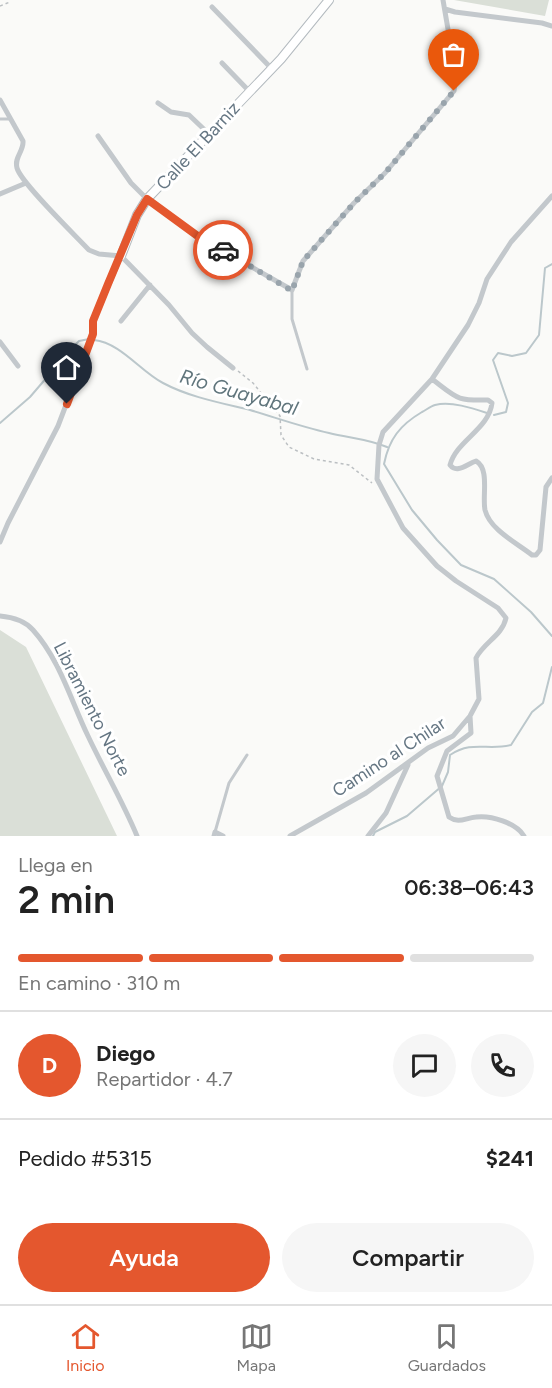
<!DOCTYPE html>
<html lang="es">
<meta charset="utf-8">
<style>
:root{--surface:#fff;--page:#f6f6f6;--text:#222;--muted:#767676;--line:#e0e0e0;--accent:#e4572e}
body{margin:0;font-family:Figtree,sans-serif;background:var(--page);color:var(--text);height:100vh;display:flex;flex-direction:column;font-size:22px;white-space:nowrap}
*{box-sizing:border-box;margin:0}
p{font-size:20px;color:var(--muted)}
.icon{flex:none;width:33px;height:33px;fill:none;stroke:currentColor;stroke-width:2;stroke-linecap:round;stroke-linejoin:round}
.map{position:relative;height:836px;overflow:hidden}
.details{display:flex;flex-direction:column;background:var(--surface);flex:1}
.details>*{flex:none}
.pin{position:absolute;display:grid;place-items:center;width:51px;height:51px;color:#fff;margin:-62px -26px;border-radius:50% 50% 50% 0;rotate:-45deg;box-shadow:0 0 6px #0007}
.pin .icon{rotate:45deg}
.courier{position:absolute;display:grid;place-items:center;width:60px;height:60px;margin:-30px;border:4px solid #e4572e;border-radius:50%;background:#fff;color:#222;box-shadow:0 2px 8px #0007}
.headline em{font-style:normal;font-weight:600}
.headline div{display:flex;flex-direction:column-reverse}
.headline{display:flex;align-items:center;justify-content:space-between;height:102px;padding:0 18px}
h1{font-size:39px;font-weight:600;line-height:45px}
.bar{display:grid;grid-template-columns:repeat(4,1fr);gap:9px 6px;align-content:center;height:72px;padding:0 18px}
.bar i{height:8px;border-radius:4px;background:var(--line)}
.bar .on{background:var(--accent)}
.bar p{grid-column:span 4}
.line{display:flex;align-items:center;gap:15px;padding:0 18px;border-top:2px solid var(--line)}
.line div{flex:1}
.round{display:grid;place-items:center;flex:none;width:63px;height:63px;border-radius:32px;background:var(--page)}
.cta{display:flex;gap:12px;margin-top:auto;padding:12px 18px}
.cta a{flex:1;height:69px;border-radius:36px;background:var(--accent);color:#fff;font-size:24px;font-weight:600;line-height:69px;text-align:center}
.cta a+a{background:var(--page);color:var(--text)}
.dock{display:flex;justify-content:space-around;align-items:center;height:84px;border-top:2px solid var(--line);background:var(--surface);font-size:16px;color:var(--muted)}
.dock a{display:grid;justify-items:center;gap:3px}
.dock .on{color:var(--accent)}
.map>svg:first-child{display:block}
</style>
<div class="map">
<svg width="552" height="836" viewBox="0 0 552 836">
<rect width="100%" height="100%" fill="#fafaf8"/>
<path fill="#dadfd7" d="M 454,0 L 549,0 L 545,16 Z
M 0,630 L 26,647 L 117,836 L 0,836 Z"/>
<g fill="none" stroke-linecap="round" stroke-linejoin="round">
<path stroke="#bbc7cb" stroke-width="2" d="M 94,340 C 121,343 140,371 163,383 C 189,397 221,403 250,410 C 277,418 302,427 329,433 C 349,438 368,439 387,447
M 487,413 C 472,408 451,401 435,405 C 431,406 426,410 422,412 C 400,425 389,439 384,464 L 412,510 L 437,540 L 461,565 L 494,579 L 531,612 L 552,636
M 494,415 L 506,412 L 508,403 L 493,360 L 498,353 L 512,356 L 526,353 L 539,335 L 545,268 L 552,264
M 0,423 L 30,397 L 72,348 L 79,341 L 89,339
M 373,836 L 375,832 L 407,816 L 442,786 L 448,772 L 450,755 C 473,740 487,751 511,745 L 532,712 L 543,703 L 552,667"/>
<g stroke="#b3babf" stroke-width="10">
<path id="secondary" d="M 121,256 L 137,215 L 147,199 L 281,59 L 329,0"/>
</g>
<path stroke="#bbbfc2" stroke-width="1.5" stroke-dasharray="3 3" stroke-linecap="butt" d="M 0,6 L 10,2
M 238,371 L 253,383 L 280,416 L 281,435 L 289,447 L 314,459 L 349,465 L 372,483"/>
<path stroke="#c3c8cc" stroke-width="3" d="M 0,119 L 10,119
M 292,290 L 292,319 L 307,369
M 215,832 L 229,783 L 247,755"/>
<path stroke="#c3c8cc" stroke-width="5" d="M 212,7 L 272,69
M 445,9 L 455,12 L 542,23 L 552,26
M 222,63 L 249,91
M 0,100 L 23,141 C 24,151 14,157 17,168 C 21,183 76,236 89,250 L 99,254 L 121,256
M 158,103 L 171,112 L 189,115 L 210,135
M 98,136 L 131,183 L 147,199 L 199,237 L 292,290 L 303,261 L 354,203 L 385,173 L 454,91 L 456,76 L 443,0
M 0,194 L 26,183
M 121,256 L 169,305 L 192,333 L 207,347 L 233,368
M 121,321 L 150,285
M 0,342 L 18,366
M 432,379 C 457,398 456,401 488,400 L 492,403 C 489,429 456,441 450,465 C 457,474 467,464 476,461 C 490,469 482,496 485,510 C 490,530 517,543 532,555 L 536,555 L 540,550 L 546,487 L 552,478
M 0,542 L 8,523 L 58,426 L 93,334 L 93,322 L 121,256
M 0,616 C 12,617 25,621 33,630 C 60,660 71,701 88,736 C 104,770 123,802 137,836
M 470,716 L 471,733 L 447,751 L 437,776 L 449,817 C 459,824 465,818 476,817 C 491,815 516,823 524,836
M 214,836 L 215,832 L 223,836
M 290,836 L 366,793 L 428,748 L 453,736 L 470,716 L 479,699 L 476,658 C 484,642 502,636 506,618 L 498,608 L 456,581 L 437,566 L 403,528 L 377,479 L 379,445 L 383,432 L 432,379 L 468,325 L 479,303 L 487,279 L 511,242 L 552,196
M 368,836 L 386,813 L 408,765"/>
<use href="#secondary" stroke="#fff" stroke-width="8"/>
</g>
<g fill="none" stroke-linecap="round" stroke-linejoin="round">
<path stroke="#99a4ac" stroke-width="6" stroke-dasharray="0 10.8" d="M 223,250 L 292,291 L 303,261 L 354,203 L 385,173 L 454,91"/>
<path stroke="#e4572e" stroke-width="8" d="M 67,404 L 93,334 L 93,321 L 108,284 L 137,215 L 147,199 L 199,237 L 223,250"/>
</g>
<g text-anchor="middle" stroke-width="6" stroke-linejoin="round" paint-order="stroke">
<g font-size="18" fill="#657683" stroke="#fff">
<text transform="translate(198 146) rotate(-47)" y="6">Calle El Barniz</text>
<text transform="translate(92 709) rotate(63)" y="6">Libramiento Norte</text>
<text transform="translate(389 757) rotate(-33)" y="6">Camino al Chilar</text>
</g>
<g font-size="20" font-style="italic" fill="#60757c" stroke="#fff">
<text transform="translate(239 392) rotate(16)" y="7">Río Guayabal</text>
</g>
</g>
</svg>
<div class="pin" style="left:454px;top:91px;background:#ea580c"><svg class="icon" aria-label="bag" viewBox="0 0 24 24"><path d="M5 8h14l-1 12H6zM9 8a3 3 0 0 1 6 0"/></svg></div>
<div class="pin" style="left:67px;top:404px;background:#1f2937"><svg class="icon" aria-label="home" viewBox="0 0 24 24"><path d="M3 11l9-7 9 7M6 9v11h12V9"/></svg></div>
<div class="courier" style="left:223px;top:250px"><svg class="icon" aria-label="car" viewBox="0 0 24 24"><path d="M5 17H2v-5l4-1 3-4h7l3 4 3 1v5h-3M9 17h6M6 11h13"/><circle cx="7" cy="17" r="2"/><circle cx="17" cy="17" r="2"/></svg></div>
</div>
<section class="details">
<div class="headline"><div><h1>2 min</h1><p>Llega en</p></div><em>06:38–06:43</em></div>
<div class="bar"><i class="on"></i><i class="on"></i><i class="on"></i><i></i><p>En camino · 310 m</p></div>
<div class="line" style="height:108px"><b class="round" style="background:var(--accent);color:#fff">D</b><div><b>Diego</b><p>Repartidor · 4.7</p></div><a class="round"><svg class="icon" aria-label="chat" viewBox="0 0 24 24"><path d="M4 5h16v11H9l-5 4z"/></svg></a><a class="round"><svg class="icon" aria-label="phone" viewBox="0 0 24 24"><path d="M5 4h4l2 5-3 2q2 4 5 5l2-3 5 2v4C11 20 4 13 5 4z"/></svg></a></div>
<div class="line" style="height:78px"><div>Pedido #5315</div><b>$241</b></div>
<div class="cta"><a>Ayuda</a><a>Compartir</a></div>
</section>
<nav class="dock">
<a class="on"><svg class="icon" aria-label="home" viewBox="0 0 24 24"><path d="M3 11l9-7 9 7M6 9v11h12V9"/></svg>Inicio</a>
<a><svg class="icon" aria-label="map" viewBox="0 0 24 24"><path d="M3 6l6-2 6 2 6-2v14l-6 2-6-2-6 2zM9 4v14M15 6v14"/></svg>Mapa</a>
<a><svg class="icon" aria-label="saved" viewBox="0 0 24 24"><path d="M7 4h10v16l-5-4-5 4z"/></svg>Guardados</a>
</nav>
